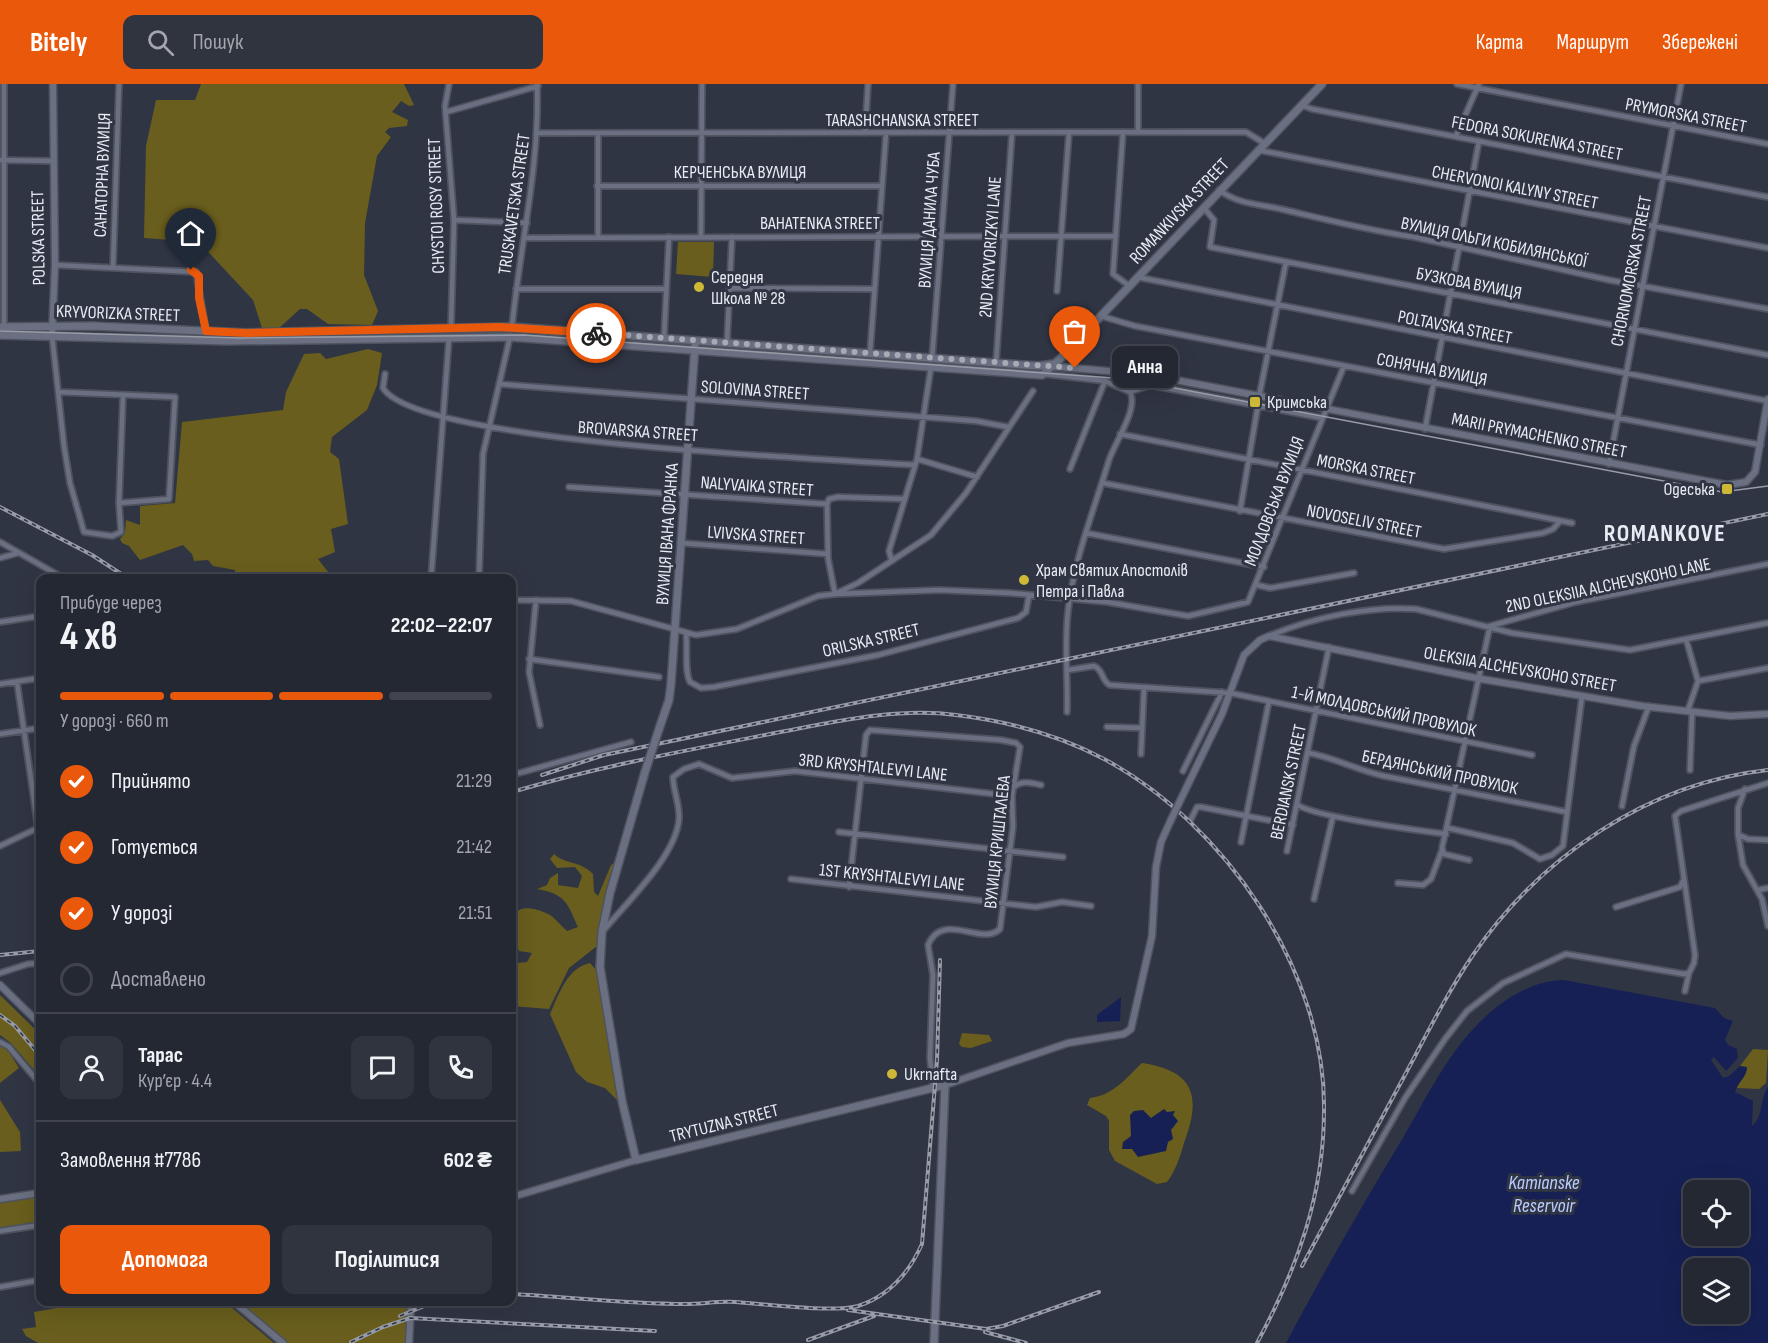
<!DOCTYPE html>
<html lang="uk">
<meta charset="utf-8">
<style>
:root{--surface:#242833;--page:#30343f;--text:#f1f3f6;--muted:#a3a6ac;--line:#41444e;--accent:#ea580c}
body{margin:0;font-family:"Sofia Sans Condensed",sans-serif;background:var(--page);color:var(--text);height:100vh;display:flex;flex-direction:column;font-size:22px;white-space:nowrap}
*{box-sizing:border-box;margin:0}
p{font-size:20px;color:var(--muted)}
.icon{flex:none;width:33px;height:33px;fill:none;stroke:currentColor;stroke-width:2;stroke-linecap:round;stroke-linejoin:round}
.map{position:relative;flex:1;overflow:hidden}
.details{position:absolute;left:36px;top:490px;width:480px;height:732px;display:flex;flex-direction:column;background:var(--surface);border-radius:12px;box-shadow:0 6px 24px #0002,0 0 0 2px var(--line)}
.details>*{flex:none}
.buttons{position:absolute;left:1683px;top:1096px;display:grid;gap:12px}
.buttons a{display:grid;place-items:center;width:66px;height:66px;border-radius:12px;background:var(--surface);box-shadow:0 6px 24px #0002,0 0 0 2px var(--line);font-size:30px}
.pin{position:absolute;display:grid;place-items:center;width:51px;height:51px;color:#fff;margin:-62px -26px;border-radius:50% 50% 50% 0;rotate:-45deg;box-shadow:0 0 6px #0007}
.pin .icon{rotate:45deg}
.courier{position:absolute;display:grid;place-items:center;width:60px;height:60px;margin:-30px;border:4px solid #ea580c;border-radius:50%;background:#fff;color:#222;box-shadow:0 2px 8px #0007}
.bubble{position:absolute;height:42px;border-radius:12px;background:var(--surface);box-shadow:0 6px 24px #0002,0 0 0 2px var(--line);font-size:20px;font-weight:700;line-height:42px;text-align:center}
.summary em{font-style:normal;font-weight:700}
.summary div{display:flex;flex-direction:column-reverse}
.summary{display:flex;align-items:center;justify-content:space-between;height:102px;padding:0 24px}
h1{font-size:39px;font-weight:700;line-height:45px}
.bar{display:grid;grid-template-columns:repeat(4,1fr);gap:9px 6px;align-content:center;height:72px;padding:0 24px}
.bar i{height:8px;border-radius:4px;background:var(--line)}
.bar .active{background:var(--accent)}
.bar p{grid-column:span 4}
.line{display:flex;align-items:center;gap:15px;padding:0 24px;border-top:2px solid var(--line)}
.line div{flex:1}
.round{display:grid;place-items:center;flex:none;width:63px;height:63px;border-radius:12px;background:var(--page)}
ol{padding:0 24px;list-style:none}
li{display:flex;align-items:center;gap:18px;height:66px}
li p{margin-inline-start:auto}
li .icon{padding:6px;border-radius:50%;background:var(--accent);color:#fff;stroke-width:4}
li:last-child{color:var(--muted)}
li i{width:33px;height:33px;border:3px solid var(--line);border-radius:50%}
.cta{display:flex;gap:12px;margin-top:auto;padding:12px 24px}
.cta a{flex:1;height:69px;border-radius:12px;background:var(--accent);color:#fff;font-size:24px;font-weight:700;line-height:69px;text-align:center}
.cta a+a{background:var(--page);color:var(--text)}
header{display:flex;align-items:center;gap:36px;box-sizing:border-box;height:84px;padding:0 30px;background:var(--accent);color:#fff}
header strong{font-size:28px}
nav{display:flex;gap:33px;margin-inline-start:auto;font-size:21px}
.search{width:420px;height:54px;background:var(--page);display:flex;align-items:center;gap:15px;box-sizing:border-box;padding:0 21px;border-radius:12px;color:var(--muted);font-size:22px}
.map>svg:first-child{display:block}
</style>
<header>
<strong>Bitely</strong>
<div class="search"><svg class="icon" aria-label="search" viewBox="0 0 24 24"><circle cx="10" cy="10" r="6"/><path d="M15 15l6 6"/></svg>Пошук</div>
<nav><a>Карта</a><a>Маршрут</a><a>Збережені</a></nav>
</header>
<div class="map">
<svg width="1768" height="1259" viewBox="0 0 1768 1259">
<rect width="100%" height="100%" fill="#303544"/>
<path fill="#695e1d" d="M 201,0 L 404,0 L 414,21 L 409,22 L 401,17 L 392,28 L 408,36 L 407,42 L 389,44 L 385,48 L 391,53 L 377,72 L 365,139 L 364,191 L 378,227 L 372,241 L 328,240 L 307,225 L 300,225 L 278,245 L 262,244 L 253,216 L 199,158 L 144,154 L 146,62 L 156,16 L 195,16 Z
M 678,158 L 714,158 L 713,193 L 676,190 Z
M 368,265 L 382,269 L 377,301 L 367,326 L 332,353 L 330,368 L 339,375 L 348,440 L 331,445 L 335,468 L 318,475 L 332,493 L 330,495 L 235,495 L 235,486 L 213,482 L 208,476 L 194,477 L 192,470 L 183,461 L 140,476 L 129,462 L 122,459 L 120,455 L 125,449 L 126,436 L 140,441 L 140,422 L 175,419 L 182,338 L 283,326 L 286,308 L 304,270 L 320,269 L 326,275 Z
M 554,770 C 566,781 579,776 593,790 L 594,808 L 598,812 L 611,781 L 616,778 L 597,862 L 569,884 L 549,925 L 512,922 L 512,872 L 517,879 L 527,878 L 532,869 L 519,867 C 511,841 506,813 546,829 C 553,831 561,842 567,847 L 578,843 C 567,818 565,810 537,805 L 547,801 L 550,794 L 558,789 L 558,801 L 578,804 L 582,792 L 575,783 L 557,784 L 550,775 Z
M 590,879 L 597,887 L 620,1019 L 605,1004 L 587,998 L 576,988 L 550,930 C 559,910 567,884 590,879 Z
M 0,911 L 40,950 L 40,993 L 11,959 L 0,951 Z
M 962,949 L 989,951 L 992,957 L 971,964 L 962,963 L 959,960 Z
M 0,961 L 7,965 L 19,984 L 0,999 Z
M 1753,965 L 1768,966 L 1766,999 L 1759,1005 L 1736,1004 L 1747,985 L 1740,982 Z
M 1142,979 C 1196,987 1201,1014 1184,1059 C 1180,1073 1176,1086 1167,1098 L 1157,1100 L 1115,1077 L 1109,1066 L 1109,1037 L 1106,1032 L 1087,1021 L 1090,1014 C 1114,1011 1126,994 1142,979 Z
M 0,1016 L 20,1048 L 21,1067 L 0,1068 Z
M 40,1112 L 40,1137 L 0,1144 L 0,1119 Z
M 56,1218 L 225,1218 L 274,1259 L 38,1259 L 26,1252 L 22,1245 L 36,1243 L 34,1228 L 57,1224 Z
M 238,1218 L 407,1218 L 405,1259 L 286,1259 Z"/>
<path fill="#162054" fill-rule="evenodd" d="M 1564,896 L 1715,924 L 1724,934 L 1733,937 L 1725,956 L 1728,961 L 1737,965 L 1738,974 L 1726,987 L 1714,973 L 1711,976 L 1723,994 L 1729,992 L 1740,982 L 1747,983 C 1747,993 1738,998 1735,1008 L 1753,1017 L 1752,1042 C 1764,1032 1759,1016 1768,1003 L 1768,1259 L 1286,1259 C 1323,1189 1363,1120 1404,1052 C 1426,1014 1446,973 1477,941 C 1498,918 1532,896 1564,896 ZM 1694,1107 L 1738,1107 L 1738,1152 L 1694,1152 ZM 1694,1185 L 1738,1185 L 1738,1230 L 1694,1230 Z
M 1121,913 L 1120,937 L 1097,938 L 1097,931 Z
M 1164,1025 L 1167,1028 L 1175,1027 L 1173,1031 L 1178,1037 L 1171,1046 L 1173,1055 L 1168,1058 L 1166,1067 L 1138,1073 L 1132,1065 L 1122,1065 L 1123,1058 L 1131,1052 L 1130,1031 L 1134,1027 L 1143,1026 L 1151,1034 Z"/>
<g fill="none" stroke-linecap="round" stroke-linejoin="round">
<g stroke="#4e535f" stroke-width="8">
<path id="minor" d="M 4,0 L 4,243
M 449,0 L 445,22 L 454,136 L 451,244
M 1457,0 L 1768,60
M 1301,21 L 1312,25 L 1768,113
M 446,28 L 538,2
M 1123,48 L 1113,190 L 1128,201
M 1138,48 L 1138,0
M 538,49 L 1246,48 L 1264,59
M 865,49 L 868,0
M 1456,52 L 1479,0
M 1258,66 L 1768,164
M 0,76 L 51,77
M 597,102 L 882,102
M 1219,106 C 1239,121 1261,120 1285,126 C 1328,136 1371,147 1414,153 L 1609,196 L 1768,225
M 1204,124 L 1214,136 L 1210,163 L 1768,271
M 454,136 L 527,139
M 701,153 L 702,0
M 524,154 L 1116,152
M 598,154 L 598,50
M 55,181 L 196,188 L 206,247
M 113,183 L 119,0
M 1137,193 L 1768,317
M 729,204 L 874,205
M 516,205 L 666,205
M 1057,207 L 1069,49
M 1101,232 L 1135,242 L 1761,361
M 512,243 C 520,161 540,82 537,0
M 52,251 L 64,362 L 70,399 L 84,448 L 112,452 L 121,448 L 119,419 L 123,312
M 664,254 L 669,153
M 727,259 L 732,153
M 870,269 L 886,49
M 932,275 L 953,0
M 996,279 L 1012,49
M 385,290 L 383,304 C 417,360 834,375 915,381
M 1045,290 L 1105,297 L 1130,308
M 499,300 L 976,337 L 1008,343
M 60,308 L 175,313 L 169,415 L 119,419
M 1130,308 L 1150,301 L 1322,334
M 1259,313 L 1286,178
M 1425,345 L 1479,57
M 1120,350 L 1572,439
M 917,375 L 977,393
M 1609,380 L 1681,0
M 1070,385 L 1105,297
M 1103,399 L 1444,465 L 1543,449 L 1553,445 L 1560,437
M 569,403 L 827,420 L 829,415 L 838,413 L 904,415
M 827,420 L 828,474 L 835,510
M 1240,427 L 1258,321
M 1086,449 L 1264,483
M 0,458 L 65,495
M 681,459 L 828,470
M 0,474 L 18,469
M 892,477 L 889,467 L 917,375 L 931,283
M 431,495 L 449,254
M 479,495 L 483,370 L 510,253
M 1257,501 L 1270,504 L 1354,489
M 835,510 L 939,506 L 1010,509 L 1107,518 L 1188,532 L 1248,518 L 1344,282
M 512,516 L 571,517 L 696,551 L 737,545 L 818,512 L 835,510 L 858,499 L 931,451 L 966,409 L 1033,307
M 536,516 L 529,588 L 540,641
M 0,538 L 40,532
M 1490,542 L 1576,518 L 1768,480
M 686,550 C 688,565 684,586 690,598 L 701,604 L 714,603 L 878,571 L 1018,534 L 1026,528 L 1029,511
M 1271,551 C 1315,533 1368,522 1416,525 L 1512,549 L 1630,566 L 1768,539
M 1686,555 L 1698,597 L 1688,626 L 1691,628 L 1692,632 L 1690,686
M 529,575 L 659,593
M 1068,586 L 1094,582 C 1104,586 1101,597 1110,601 L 1230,609 L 1532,671
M 1698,597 L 1768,584
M 17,598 L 38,744
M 0,600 L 40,594
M 1067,628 C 1068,594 1064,561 1068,527 C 1074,475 1094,426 1109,376 C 1114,360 1139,324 1130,308
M 1107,643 L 1142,644
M 0,650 L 40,644
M 1309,669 C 1335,674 1357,686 1384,692 L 1567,728
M 1141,670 L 1144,604
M 1183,687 L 1222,608
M 512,691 L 631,658
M 1015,702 C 1023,696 1032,699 1041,701
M 1745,705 L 1738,724 L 1738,750 L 1743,781 L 1762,815 L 1768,842
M 1297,720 C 1308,732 1423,747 1446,750
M 1622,722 L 1634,662 L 1649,622
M 1191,735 L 1197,723 L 1201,723 L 1293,741
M 1448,744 L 1513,759 L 1540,775 L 1552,771 L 1563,762 L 1582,612
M 839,748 L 1063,773
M 1739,751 L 1748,755 L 1768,756
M 1241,758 L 1269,617
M 0,762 L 38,744
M 1287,767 L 1329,563
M 1469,776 L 1444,770 L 1442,764 L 1490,542
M 791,795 L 1036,823 L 1062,818 L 1091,822
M 1398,799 L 1423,801 L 1431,795 L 1442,766
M 849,803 L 866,651 L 870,646 L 1001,656 L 1016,659 L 1020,663 L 1012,712 L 1013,743 L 1000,845 C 981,863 943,826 928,861 L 933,891 L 930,974 L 933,1004
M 1758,806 L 1768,804
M 1314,815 L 1333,732
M 1616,823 L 1680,803 L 1683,797
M 604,846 C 627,818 676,772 679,735 C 680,720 673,707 673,693 L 684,685 L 699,680 L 732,694 L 795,687 L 1012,712
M 0,889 L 28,880 L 40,879
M 1685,907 L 1689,889
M 0,958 L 9,963 L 40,1000
M 1352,1107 L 1405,1014 L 1445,955 L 1467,927 L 1503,899 L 1566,870 L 1684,890 L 1689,889 L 1694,879 L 1695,871 L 1675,732 L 1681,727 L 1768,699
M 0,1147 L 40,1141
M 0,1203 L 40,1196"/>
</g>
<g stroke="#4e535f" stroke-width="9">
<path id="tertiary" d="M 52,251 L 55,181 L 53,0
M 1048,282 L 1144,290 L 1727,401 L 1746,398 L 1755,388 L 1768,315
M 1179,719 L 1222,630 L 1244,571 L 1260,556 L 1269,552 L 1481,595 L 1642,622 L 1730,632 L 1768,630
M 0,901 L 40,940
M 945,1001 L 1068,959 L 1124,950 L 1131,945 L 1152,852 L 1156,783 L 1161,758 L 1170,738
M 512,1113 L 636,1076
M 0,1115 L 40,1109
M 234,1218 L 283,1259
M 409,1259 L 411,1218"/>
</g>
<g stroke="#4e535f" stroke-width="10">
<path id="secondary" d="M 0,243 L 94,242 L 246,249 L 512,243 L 996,279 L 1039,282 L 1053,280
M 0,251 L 228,257 L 510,253 L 1042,291 L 1060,275 L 1322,0
M 659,645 L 669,616 L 671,600 L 695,262
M 645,688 L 610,809 L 602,848 L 600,883 L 622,1017 L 636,1076 L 945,1001 L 934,1259"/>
</g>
<use href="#minor" stroke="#6a7081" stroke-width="4.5"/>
<use href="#tertiary" stroke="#6a7081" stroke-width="6"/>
<use href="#secondary" stroke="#6a7081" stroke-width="7"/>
<path stroke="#989ca8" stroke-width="1.5" d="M 0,247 L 240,254 L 524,251 L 1127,295 L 1722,408 L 1768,402"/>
<g stroke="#989ca8" stroke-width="4">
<path id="rail" d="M 0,423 L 92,471 L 129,495
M 542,691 L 604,671 L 1768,430
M 512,708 C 597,683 683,667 770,650 C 830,639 894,623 956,631 C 1006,637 1059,651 1104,675 C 1224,739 1326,887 1324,1026 C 1324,1111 1297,1185 1257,1259
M 0,871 L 40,867
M 0,931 L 15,942 L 40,972
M 1302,1182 C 1334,1122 1367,1062 1399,1002 C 1423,958 1445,912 1473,871 C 1540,773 1648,699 1768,686
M 512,1210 C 569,1213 627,1220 685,1220 C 702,1220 718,1217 735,1218 C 764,1220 834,1229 858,1222 C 889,1212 909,1189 922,1160 L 937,976 L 940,876
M 848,1226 L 986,1245 L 1003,1242 L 1099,1208
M 400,1232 L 434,1218
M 985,1248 L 1026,1259
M 808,1256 L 874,1232
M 351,1258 L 383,1243 L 410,1234 L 655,1247"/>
</g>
<use href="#rail" stroke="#303544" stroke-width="1.5" stroke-dasharray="4.5" stroke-linecap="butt"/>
<g stroke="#4e535f" stroke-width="9" stroke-linecap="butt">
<path id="tertiary-bridge" d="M 1170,738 L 1179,719"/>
</g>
<g stroke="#4e535f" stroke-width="10" stroke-linecap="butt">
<path id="secondary-bridge" d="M 645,688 L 659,645"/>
</g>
<use href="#tertiary-bridge" stroke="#6a7081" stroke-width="6"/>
<use href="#secondary-bridge" stroke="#6a7081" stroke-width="7"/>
</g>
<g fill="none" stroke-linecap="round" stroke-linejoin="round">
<path stroke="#a7abb6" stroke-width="6" stroke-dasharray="0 10.8" d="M 596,249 L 1075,284"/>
<path stroke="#ea580c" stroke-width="8" d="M 191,186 L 199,192 L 199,214 L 206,247 L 246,249 L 499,243 L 596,249"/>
</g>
<g fill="#ceb837" stroke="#303544" stroke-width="2">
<circle cx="699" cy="203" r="6"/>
<rect x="1249" y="312" width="12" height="12" rx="3"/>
<rect x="1721" y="399" width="12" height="12" rx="3"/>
<circle cx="1024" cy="496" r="6"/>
<circle cx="892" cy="990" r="6"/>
</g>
<g text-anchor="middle" stroke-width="6" stroke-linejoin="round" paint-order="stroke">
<g font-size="18" fill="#e7ebf4" stroke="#303544">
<text transform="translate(1686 31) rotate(11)" y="6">PRYMORSKA STREET</text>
<text x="902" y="42">TARASHCHANSKA STREET</text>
<text transform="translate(1537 54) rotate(11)" y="6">FEDORA SOKURENKA STREET</text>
<text x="740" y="94">КЕРЧЕНСЬКА ВУЛИЦЯ</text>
<text transform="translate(102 91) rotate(-88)" y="6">САНАТОРНА ВУЛИЦЯ</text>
<text transform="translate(1515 103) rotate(11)" y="6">CHERVONOI KALYNY STREET</text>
<text transform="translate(514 120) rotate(-82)" y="6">TRUSKAVETSKA STREET</text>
<text transform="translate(436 122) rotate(-92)" y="6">CHYSTOI ROSY STREET</text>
<text transform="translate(1179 127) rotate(-47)" y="6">ROMANKIVSKA STREET</text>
<text transform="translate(929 136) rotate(-86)" y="6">ВУЛИЦЯ ДАНИЛА ЧУБА</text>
<text x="820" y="145">BAHATENKA STREET</text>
<text transform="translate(38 154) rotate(-91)" y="6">POLSKA STREET</text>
<text transform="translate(1494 158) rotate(12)" y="6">ВУЛИЦЯ ОЛЬГИ КОБИЛЯНСЬКОЇ</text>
<text transform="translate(990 163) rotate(-86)" y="6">2ND KRYVORIZKYI LANE</text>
<text transform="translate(1631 187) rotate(-79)" y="6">CHORNOMORSKA STREET</text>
<text transform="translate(1469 199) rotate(11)" y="6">БУЗКОВА ВУЛИЦЯ</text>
<text transform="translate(118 229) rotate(2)" y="6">KRYVORIZKA STREET</text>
<text transform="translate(1455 243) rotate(11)" y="6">POLTAVSKA STREET</text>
<text transform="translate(1432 285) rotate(11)" y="6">СОНЯЧНА ВУЛИЦЯ</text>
<text transform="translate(755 306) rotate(4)" y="6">SOLOVINA STREET</text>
<text transform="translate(638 347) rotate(4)" y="6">BROVARSKA STREET</text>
<text transform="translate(1539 351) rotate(11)" y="6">MARII PRYMACHENKO STREET</text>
<text transform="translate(1366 385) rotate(11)" y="6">MORSKA STREET</text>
<text transform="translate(757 402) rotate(4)" y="6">NALYVAIKA STREET</text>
<text transform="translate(1274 417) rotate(-69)" y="6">МОЛДОВСЬКА ВУЛИЦЯ</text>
<text transform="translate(1364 437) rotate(11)" y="6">NOVOSELIV STREET</text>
<text transform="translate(667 450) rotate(-86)" y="6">ВУЛИЦЯ ІВАНА ФРАНКА</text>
<text transform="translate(756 451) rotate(4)" y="6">LVIVSKA STREET</text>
<text transform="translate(1608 501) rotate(-12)" y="6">2ND OLEKSIIA ALCHEVSKOHO LANE</text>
<text transform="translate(871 556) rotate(-13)" y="6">ORILSKA STREET</text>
<text transform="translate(1520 585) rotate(10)" y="6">OLEKSIIA ALCHEVSKOHO STREET</text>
<text transform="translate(1384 627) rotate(12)" y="6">1-Й МОЛДОВСЬКИЙ ПРОВУЛОК</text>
<text transform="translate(873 683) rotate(6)" y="6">3RD KRYSHTALEVYI LANE</text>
<text transform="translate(1440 688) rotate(12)" y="6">БЕРДЯНСЬКИЙ ПРОВУЛОК</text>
<text transform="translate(1288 698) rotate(-78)" y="6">BERDIANSK STREET</text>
<text transform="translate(997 758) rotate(-84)" y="6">ВУЛИЦЯ КРИШТАЛЕВА</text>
<text transform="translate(892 793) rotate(6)" y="6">1ST KRYSHTALEVYI LANE</text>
<text transform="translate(724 1039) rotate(-14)" y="6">TRYTUZNA STREET</text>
</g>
<g font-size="18" fill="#e7ebf4" stroke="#303544" text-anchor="start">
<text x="711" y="199">Середня<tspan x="711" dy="21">Школа № 28</tspan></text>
<text x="1267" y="324">Кримська</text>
<text x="1715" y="411" text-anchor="end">Одеська</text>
<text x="1036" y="492">Храм Святих Апостолів<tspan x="1036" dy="21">Петра і Павла</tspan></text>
<text x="904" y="996">Ukrnafta</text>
</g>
<g font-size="20" font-style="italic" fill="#baccff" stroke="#303544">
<text x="1544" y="1105">Kamianske<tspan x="1544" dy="23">Reservoir</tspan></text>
</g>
<g font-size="24" font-weight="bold" letter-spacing="1.5" fill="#e7ebf4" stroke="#303544">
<text x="1665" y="457">ROMANKOVE</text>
</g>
</g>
</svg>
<div class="buttons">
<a><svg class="icon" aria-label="locate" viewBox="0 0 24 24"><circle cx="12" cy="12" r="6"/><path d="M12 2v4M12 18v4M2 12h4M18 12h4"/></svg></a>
<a><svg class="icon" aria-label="layers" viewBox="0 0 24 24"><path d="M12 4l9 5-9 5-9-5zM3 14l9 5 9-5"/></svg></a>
</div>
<div class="pin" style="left:1075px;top:284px;background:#ea580c"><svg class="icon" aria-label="bag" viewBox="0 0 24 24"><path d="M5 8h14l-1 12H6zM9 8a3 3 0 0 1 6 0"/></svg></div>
<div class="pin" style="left:191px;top:186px;background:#1f2937"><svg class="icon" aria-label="home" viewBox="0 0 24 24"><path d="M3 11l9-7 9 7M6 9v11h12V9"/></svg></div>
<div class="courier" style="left:596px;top:249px"><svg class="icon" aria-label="bike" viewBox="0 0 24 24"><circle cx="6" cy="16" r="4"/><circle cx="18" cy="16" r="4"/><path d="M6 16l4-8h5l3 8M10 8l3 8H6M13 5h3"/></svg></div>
<div class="bubble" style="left:1112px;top:262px;width:66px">Анна</div>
<section class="details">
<div class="summary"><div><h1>4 хв</h1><p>Прибуде через</p></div><em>22:02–22:07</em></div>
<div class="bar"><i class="active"></i><i class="active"></i><i class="active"></i><i></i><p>У дорозі · 660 m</p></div>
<ol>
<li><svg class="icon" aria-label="check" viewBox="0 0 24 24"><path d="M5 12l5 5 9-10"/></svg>Прийнято<p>21:29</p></li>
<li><svg class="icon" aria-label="check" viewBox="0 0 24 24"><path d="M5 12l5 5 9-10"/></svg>Готується<p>21:42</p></li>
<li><svg class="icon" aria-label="check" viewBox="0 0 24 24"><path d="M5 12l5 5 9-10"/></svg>У дорозі<p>21:51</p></li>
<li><i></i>Доставлено</li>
</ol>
<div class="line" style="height:108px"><a class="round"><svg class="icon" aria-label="person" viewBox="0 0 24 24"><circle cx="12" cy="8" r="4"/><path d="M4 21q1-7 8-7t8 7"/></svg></a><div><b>Тарас</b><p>Кур’єр · 4.4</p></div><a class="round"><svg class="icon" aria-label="chat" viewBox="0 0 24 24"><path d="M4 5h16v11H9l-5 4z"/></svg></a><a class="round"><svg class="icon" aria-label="phone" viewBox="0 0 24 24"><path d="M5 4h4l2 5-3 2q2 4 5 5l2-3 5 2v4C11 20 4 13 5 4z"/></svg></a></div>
<div class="line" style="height:78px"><div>Замовлення #7786</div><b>602 ₴</b></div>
<div class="cta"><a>Допомога</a><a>Поділитися</a></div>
</section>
</div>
